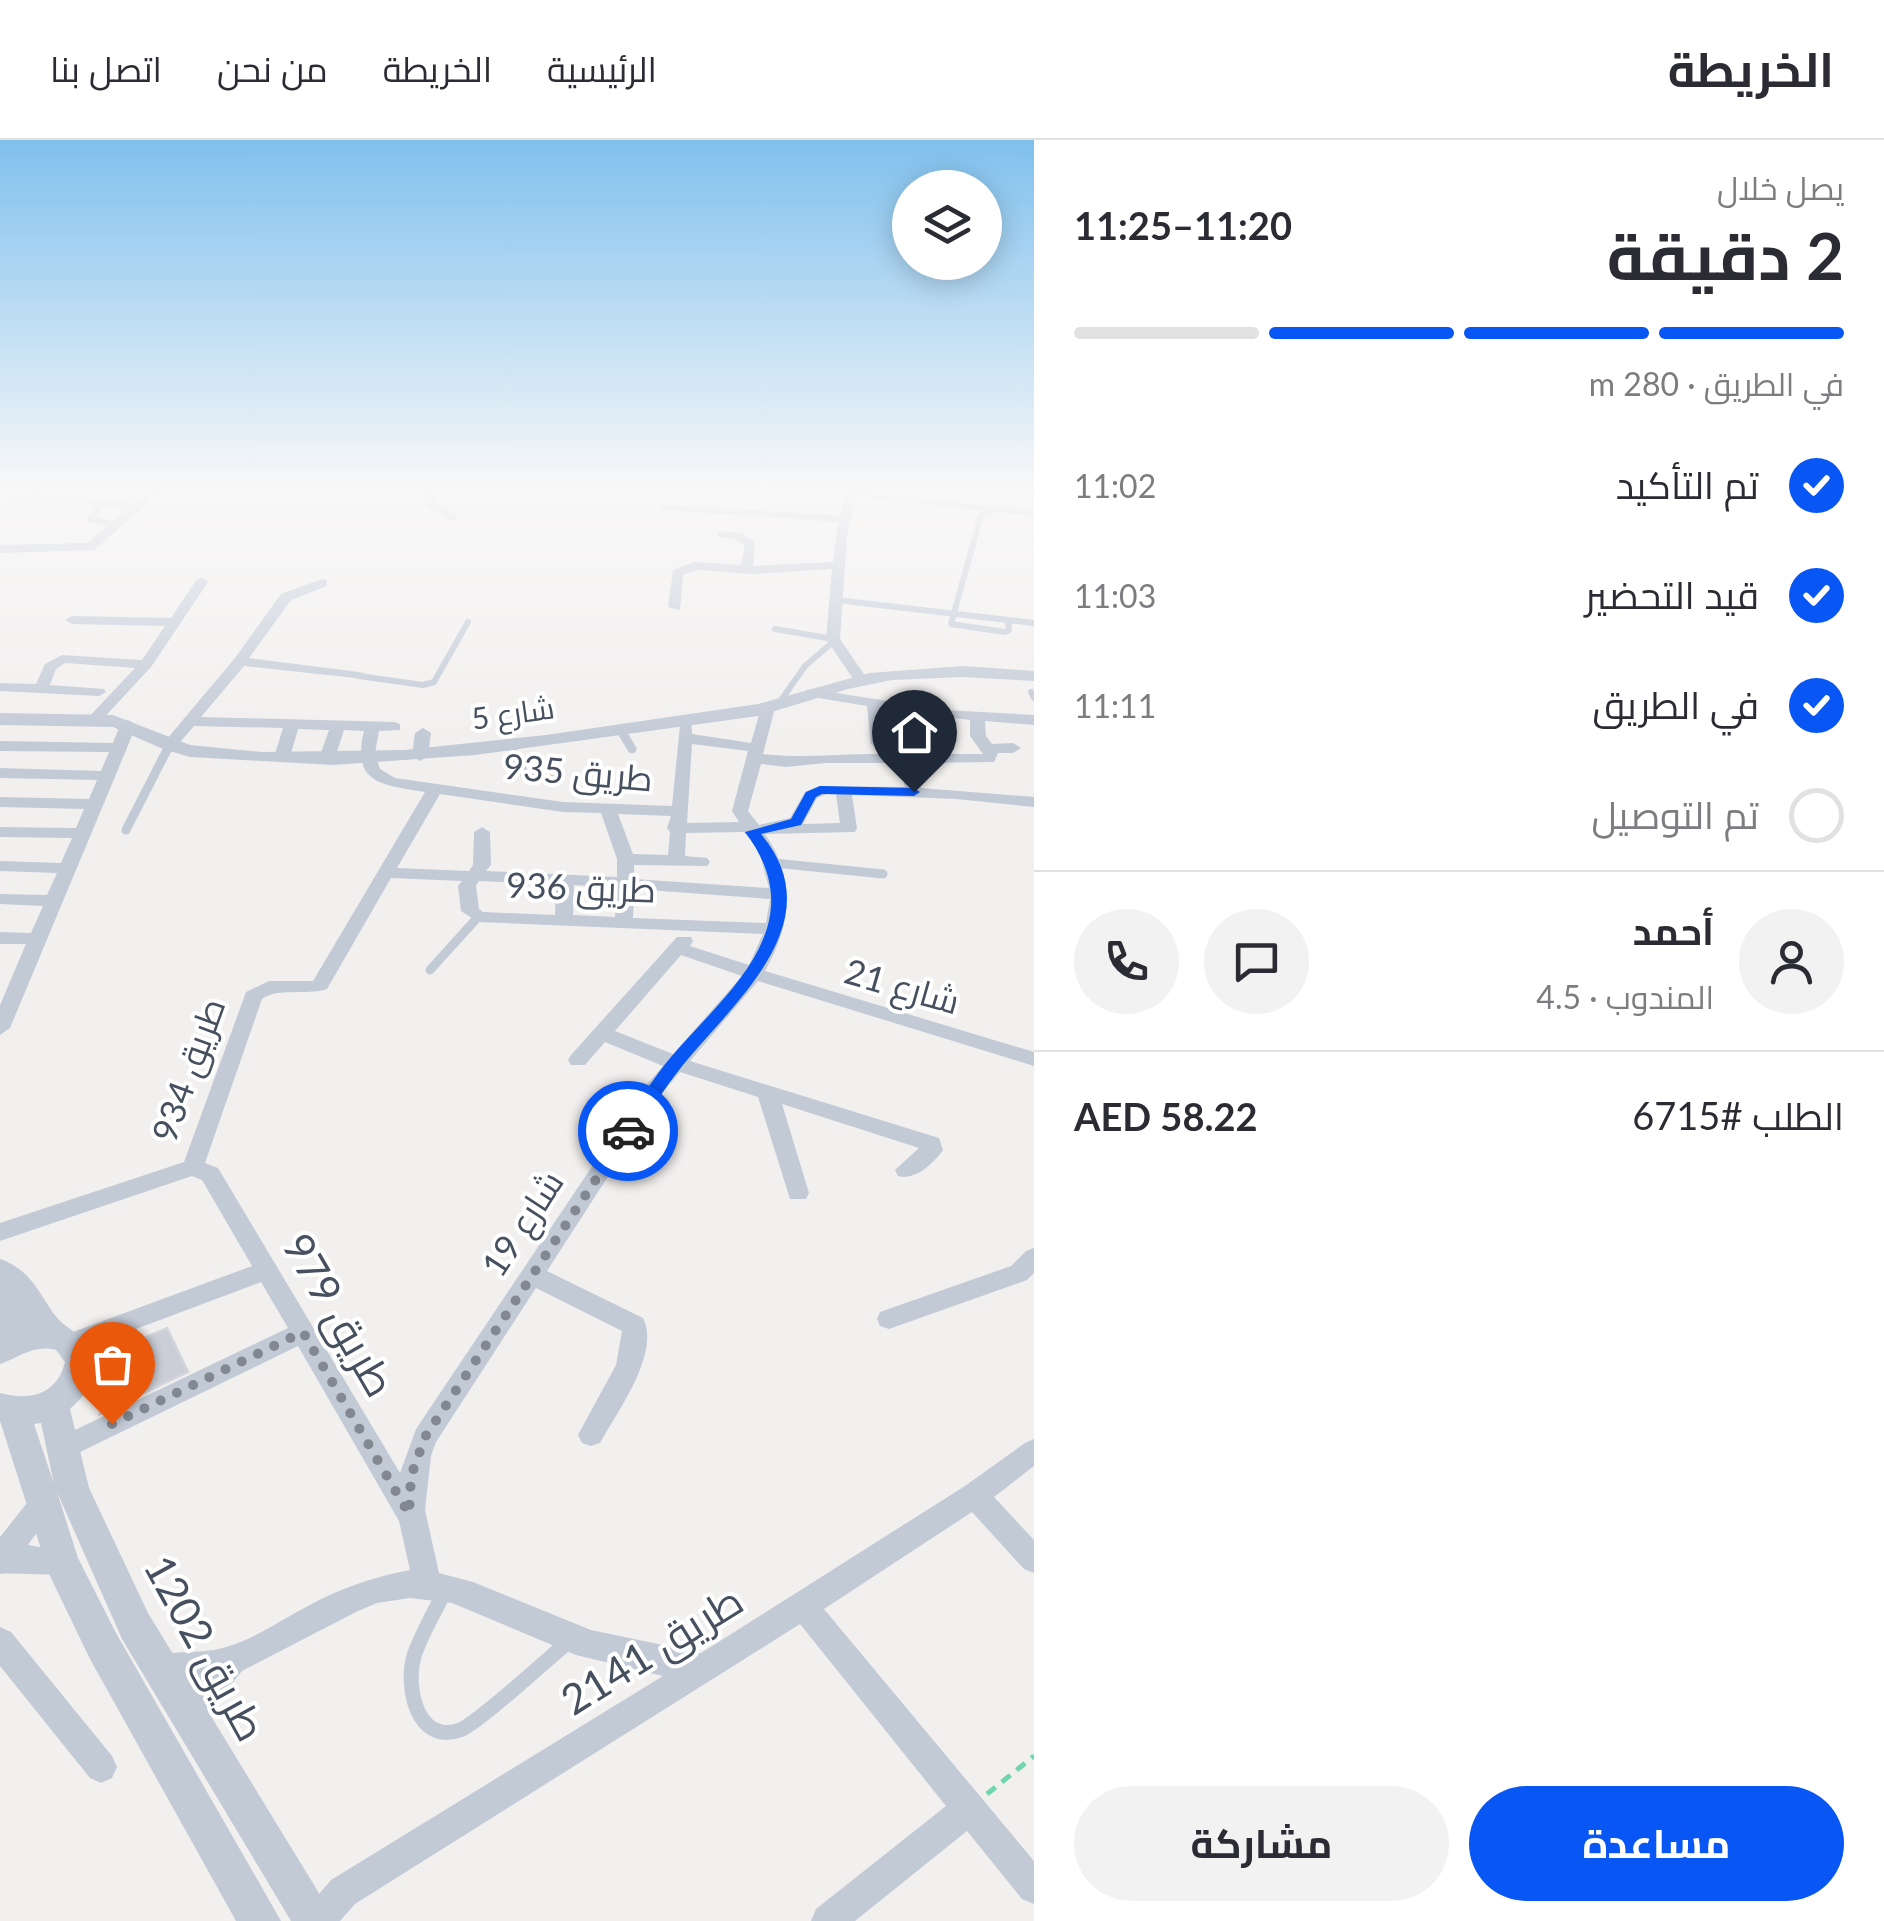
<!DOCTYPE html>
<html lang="ar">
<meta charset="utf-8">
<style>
:root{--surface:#fff;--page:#f2f2f3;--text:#2b2b33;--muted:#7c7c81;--line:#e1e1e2;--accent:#0856f4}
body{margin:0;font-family:Lato,Cairo,sans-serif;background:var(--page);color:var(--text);direction:rtl;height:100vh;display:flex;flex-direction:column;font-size:38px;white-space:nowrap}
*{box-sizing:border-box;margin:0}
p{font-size:32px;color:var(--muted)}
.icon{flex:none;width:55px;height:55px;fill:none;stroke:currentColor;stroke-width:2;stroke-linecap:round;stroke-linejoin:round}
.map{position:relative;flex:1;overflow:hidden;direction:ltr}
.panel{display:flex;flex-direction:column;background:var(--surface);width:850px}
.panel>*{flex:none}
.fabs{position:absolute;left:892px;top:30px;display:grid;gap:20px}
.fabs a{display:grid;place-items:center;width:110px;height:110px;border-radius:50%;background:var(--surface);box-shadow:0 5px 25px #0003;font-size:50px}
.pin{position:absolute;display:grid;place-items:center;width:85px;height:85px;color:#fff;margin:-102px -42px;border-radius:50% 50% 50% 0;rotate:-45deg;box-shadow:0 0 10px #0007}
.pin .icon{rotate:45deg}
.courier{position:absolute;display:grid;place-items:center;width:100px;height:100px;margin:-50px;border:8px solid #0856f4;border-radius:50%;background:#fff;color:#222;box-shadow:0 2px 12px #0007}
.summary em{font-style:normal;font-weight:700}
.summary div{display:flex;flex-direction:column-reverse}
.summary{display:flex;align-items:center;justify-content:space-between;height:170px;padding:0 40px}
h1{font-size:65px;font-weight:700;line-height:75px}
.bar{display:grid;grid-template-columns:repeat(4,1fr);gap:15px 10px;align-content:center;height:120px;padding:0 40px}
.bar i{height:12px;border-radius:8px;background:var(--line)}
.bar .selected{background:var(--accent)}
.bar p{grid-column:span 4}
.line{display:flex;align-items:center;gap:25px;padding:0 40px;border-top:2px solid var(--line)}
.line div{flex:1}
.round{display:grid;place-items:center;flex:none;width:105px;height:105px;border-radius:52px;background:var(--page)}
ol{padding:0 40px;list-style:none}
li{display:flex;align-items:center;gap:30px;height:110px}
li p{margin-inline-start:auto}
li .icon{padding:10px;border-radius:50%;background:var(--accent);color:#fff;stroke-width:4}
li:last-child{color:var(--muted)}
li i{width:55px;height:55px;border:5px solid var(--line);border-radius:50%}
.button{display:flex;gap:20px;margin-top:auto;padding:20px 40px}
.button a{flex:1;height:115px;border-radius:60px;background:var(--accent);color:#fff;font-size:40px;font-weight:700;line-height:115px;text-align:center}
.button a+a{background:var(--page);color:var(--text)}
header{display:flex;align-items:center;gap:60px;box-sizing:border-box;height:140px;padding:0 50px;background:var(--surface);border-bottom:2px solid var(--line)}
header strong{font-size:48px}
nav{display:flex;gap:55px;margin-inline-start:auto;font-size:35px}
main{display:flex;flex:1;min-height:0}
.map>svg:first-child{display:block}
</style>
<header>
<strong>الخريطة</strong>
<nav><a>الرئيسية</a><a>الخريطة</a><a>من نحن</a><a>اتصل بنا</a></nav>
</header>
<main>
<section class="panel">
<div class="summary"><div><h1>2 دقيقة</h1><p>يصل خلال</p></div><em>11:20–11:25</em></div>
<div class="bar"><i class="selected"></i><i class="selected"></i><i class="selected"></i><i></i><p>في الطريق · 280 m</p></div>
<ol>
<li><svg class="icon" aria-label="check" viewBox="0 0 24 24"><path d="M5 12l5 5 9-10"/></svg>تم التأكيد<p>11:02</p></li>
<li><svg class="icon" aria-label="check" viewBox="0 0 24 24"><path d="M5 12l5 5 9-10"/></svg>قيد التحضير<p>11:03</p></li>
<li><svg class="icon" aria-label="check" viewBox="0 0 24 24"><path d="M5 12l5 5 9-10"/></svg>في الطريق<p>11:11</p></li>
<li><i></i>تم التوصيل</li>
</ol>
<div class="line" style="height:180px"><a class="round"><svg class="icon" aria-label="person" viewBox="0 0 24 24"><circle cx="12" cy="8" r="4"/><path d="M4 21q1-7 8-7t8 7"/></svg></a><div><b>أحمد</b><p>المندوب · 4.5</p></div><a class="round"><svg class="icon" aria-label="chat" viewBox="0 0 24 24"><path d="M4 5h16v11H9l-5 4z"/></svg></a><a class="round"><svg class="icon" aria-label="phone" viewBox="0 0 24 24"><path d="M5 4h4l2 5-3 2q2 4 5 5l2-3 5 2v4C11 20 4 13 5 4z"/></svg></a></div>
<div class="line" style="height:130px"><div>الطلب #6715</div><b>AED 58.22</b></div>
<div class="button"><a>مساعدة</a><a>مشاركة</a></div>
</section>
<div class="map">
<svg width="1034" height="1781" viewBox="0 0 1034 1781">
<rect width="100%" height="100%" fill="#f2f0ef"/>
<path fill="#cbced6" stroke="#d3d4dc" stroke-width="2.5" d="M 167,1188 L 188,1232 L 100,1274 L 125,1231 L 118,1209 Z"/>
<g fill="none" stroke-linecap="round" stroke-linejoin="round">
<path stroke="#6fd5ad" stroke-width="5" stroke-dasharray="11 8" stroke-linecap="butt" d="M 987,1654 L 1034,1616"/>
<path stroke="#c2cad6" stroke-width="6" d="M 851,352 L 989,369
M 13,357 L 60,361
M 103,363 L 90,379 L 115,385
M 836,460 L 1034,483
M 1008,480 L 1009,490 L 1005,492 L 951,484 L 981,375 L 996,369 L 1034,373
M 775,489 L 833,499
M 359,536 L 423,545 L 434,542 L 468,482
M 1031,552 L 1034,558
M 777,566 L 805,526 L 834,501"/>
<path stroke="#c2cad6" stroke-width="9" d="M 620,589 L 632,609
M 510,606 L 526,637 L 556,640
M 126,690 L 169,606
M 774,723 L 883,734
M 430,830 L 478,777"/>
<path stroke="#c2cad6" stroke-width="15" d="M 444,1453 C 434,1473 421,1495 414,1516 C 405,1547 417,1605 460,1590 C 477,1584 549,1518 568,1502"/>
<path fill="#c2cad6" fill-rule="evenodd" d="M 11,351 L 40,351 L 133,364 L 149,351 L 162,351 L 94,410 L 0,413 L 0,405 L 87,403 L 126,370 Z
M 421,351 L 433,351 L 435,361 L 456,374 L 456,380 L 448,380 L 425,365 Z
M 845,351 L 857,351 L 847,396 L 840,499 L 868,540 L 866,543 L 856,543 L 826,499 L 832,429 L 754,434 L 696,430 L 683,435 L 680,470 L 668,467 L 673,430 L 694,422 L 741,425 L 745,406 L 735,399 L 718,397 L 718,391 L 742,393 L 755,402 L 753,426 L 833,422 L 838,382 L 665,370 L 661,369 L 661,365 L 840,375 Z
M 202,438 L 208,442 L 151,527 L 99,583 L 94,585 L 86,580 L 135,528 L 65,523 L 56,529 L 50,545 L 104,549 L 106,552 L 99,556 L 0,551 L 0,543 L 36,544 L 45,524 L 62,515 L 142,520 L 165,486 L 72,484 L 65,480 L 72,476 L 171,478 L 197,439 Z
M 322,439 L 327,440 L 327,446 L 291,460 L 249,518 L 359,532 L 364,533 L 364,539 L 244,526 L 201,577 L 395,582 L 400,584 L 400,590 L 379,591 L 375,613 L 380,629 L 395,638 L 563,662 L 672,666 L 681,575 L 691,575 L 692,594 L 751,603 L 761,568 L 768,564 L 773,565 L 775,568 L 763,614 C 803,619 844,613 884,614 L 871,604 L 867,566 L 806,556 L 806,550 L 811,549 L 945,570 L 1034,575 L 1034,585 L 985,581 L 986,596 L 992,604 L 1013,603 L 1021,608 L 1013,613 L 998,613 L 994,622 L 915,623 L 921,648 L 1034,657 L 1034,667 L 956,659 L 852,655 L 857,688 L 855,692 L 765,694 C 797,740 791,785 765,831 L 1034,912 L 1034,926 L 758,841 L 690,921 L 939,998 L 943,1010 C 934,1023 915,1041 898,1036 L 895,1030 L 919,1008 L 782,964 L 809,1053 L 806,1059 L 790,1059 L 758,957 L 680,932 L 662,953 L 547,1131 L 643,1178 C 661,1213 617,1272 600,1303 L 591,1306 L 582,1303 L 578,1295 L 616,1225 L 622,1191 L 536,1148 L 436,1302 L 431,1316 L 425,1370 L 439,1433 L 473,1442 L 591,1490 L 701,1513 L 965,1346 L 1025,1303 L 1034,1299 L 1034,1326 L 994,1357 L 1034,1400 L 1034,1433 L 1024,1429 L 972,1372 L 824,1469 L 1034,1721 L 1034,1764 L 1022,1759 L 967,1691 L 855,1781 L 811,1781 L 816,1769 L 946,1666 L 800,1484 L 355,1764 L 340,1781 L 301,1781 L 306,1769 L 331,1740 L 663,1536 L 576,1515 L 452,1463 L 410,1458 L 377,1463 L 356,1472 L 242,1531 L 198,1585 L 187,1589 L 176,1585 L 172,1574 L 176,1563 L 193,1544 L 161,1544 L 150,1540 L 146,1529 L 150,1518 C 172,1509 201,1515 226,1507 C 255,1499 281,1480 308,1466 C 341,1448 373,1437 410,1430 L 399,1381 L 298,1206 L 74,1315 L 65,1319 L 56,1315 L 52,1307 L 56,1299 L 288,1188 L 261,1142 L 80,1210 L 71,1213 L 62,1210 L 59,1203 L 62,1196 L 252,1126 L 202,1040 L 192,1036 L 0,1101 L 0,1083 L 184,1022 L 246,852 L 269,841 L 313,841 L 425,652 C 382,645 351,644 364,591 L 344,590 L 335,618 L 327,623 L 319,618 L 329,590 L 298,589 L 290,617 L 282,622 L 274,617 L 283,588 L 194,586 L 174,609 L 164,609 L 161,606 L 235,518 L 281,454 ZM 882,569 L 970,580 L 970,596 L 983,614 L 907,614 L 886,602 ZM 692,604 L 748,611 L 732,671 L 739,682 L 687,683 ZM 825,623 L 899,623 L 905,647 L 819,646 L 805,652 L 790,678 L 759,685 L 748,671 L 761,624 L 786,627 ZM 440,654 L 563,672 L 601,673 L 617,719 L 617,737 L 486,731 L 491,725 L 490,692 L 482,687 L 474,692 L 473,725 L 469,731 L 397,728 ZM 827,654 L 836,654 L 840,683 L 803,684 L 817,658 ZM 618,674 L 671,676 L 667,688 L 670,692 L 668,715 L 633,714 ZM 744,692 L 759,711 L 769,748 L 634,739 L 634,725 L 707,726 L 710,722 L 707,718 L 685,716 L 686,693 ZM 391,738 L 462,741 L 458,746 L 461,771 L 478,782 L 763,794 L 749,825 L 690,806 L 693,801 L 691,797 L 677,797 L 571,915 L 568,920 L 571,925 L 585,925 L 605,902 L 663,926 L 648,943 L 416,1289 L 400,1333 L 218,1028 L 205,1023 L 262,859 C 278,847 305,856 327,849 ZM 479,741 L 556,744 L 555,775 L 483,772 L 479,769 L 476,746 ZM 574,745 L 616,748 L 615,777 L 573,775 ZM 634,749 L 770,759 L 766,783 L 633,778 ZM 681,815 L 742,836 L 673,914 L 615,891 Z
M 128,580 L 136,585 L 127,608 L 10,888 L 0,895 L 0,865 L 26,804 L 0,804 L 0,792 L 31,793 L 43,766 L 0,764 L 0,754 L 47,755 L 57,733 L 0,731 L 0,721 L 61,723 L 72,698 L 0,697 L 0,687 L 76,688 L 84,669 L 0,667 L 0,657 L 89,659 L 97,640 L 0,638 L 0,628 L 101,631 L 109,612 L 0,611 L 0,601 L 113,603 L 120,585 Z
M 423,588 L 431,593 L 428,616 L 420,621 L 412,616 L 415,593 Z
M 1034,1108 L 1034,1133 L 1027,1140 L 889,1189 L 880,1186 L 877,1179 L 880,1172 L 1011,1126 L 1026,1111 Z
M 44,1351 L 54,1354 L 58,1363 L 28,1405 L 72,1413 L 76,1422 L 72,1431 C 56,1438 20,1432 0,1434 L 0,1397 L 34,1354 Z
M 0,1487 L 11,1492 L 112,1616 L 117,1627 L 112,1638 L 101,1643 L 90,1638 L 0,1526 Z"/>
<path fill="#c2cad6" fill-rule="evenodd" d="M 963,526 L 1034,531 L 1034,541 L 963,537 L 892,540 L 848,549 L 758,576 L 475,615 L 333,625 L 190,617 L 163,609 L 113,587 L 0,585 L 0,573 L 113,575 L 190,605 L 262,612 L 404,610 L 546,595 L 758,564 L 869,533 Z
M 0,1119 C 39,1132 43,1169 66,1186 C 79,1196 94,1202 96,1221 C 99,1238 82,1259 70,1269 L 89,1348 L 148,1473 L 336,1781 L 291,1781 L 122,1499 L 57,1352 L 78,1418 L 116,1493 L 281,1781 L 236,1781 L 90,1519 L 49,1434 L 0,1281 L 0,1253 C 30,1261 57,1255 65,1222 L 56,1210 C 34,1204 20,1217 0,1224 ZM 41,1283 L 54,1344 L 34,1284 Z"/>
</g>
<linearGradient id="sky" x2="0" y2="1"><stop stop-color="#7fc0ed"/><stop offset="0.58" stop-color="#f9f8f8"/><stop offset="1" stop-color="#f9f8f8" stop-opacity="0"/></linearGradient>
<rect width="1034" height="600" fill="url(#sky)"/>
<path fill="#0856f4" d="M 820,646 L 914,648 L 920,652 L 914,656 L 822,654 L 816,657 L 801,685 L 761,694 C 834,781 735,861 683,925 C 665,947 650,972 634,996 L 622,996 L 622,987 C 638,964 653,938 671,917 C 729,850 815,784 745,692 L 791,679 L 806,652 Z"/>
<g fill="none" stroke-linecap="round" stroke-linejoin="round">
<path stroke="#828891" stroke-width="10" stroke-dasharray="0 18" d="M 112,1284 L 303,1192 L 409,1374 L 411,1336 L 425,1297 L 628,991"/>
</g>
<g text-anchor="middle" stroke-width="8" stroke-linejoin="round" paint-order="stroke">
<g font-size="30" fill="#46505f" stroke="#fff">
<text transform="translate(513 574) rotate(-8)" y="10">شارع 5</text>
</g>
<g font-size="35" fill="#46505f" stroke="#fff">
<text transform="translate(578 633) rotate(5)" y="12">طريق 935</text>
<text transform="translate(581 748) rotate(2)" y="12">طريق 936</text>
<text transform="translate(902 847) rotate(16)" y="12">شارع 21</text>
<text transform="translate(189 930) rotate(-70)" y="12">طريق 934</text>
<text transform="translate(523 1084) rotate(-57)" y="12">شارع 19</text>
</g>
<g font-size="42" fill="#46505f" stroke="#fff">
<text transform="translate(339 1175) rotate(60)" y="15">طريق 979</text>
<text transform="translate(205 1508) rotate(61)" y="15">طريق 1202</text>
<text transform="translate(652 1510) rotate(-32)" y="15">طريق 2141</text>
</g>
</g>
</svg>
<div class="fabs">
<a><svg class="icon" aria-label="layers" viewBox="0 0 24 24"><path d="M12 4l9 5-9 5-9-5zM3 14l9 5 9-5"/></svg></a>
</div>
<div class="pin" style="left:112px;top:1284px;background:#ea580c"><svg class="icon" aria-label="bag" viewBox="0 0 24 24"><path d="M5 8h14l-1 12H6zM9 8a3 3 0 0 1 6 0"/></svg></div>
<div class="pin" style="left:914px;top:652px;background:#1f2937"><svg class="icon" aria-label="home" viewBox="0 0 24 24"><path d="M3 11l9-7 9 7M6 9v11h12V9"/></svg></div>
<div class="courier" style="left:628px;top:991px"><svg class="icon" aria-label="car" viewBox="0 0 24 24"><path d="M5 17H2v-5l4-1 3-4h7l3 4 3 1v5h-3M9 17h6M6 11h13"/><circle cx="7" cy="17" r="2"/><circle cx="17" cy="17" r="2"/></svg></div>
</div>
</main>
